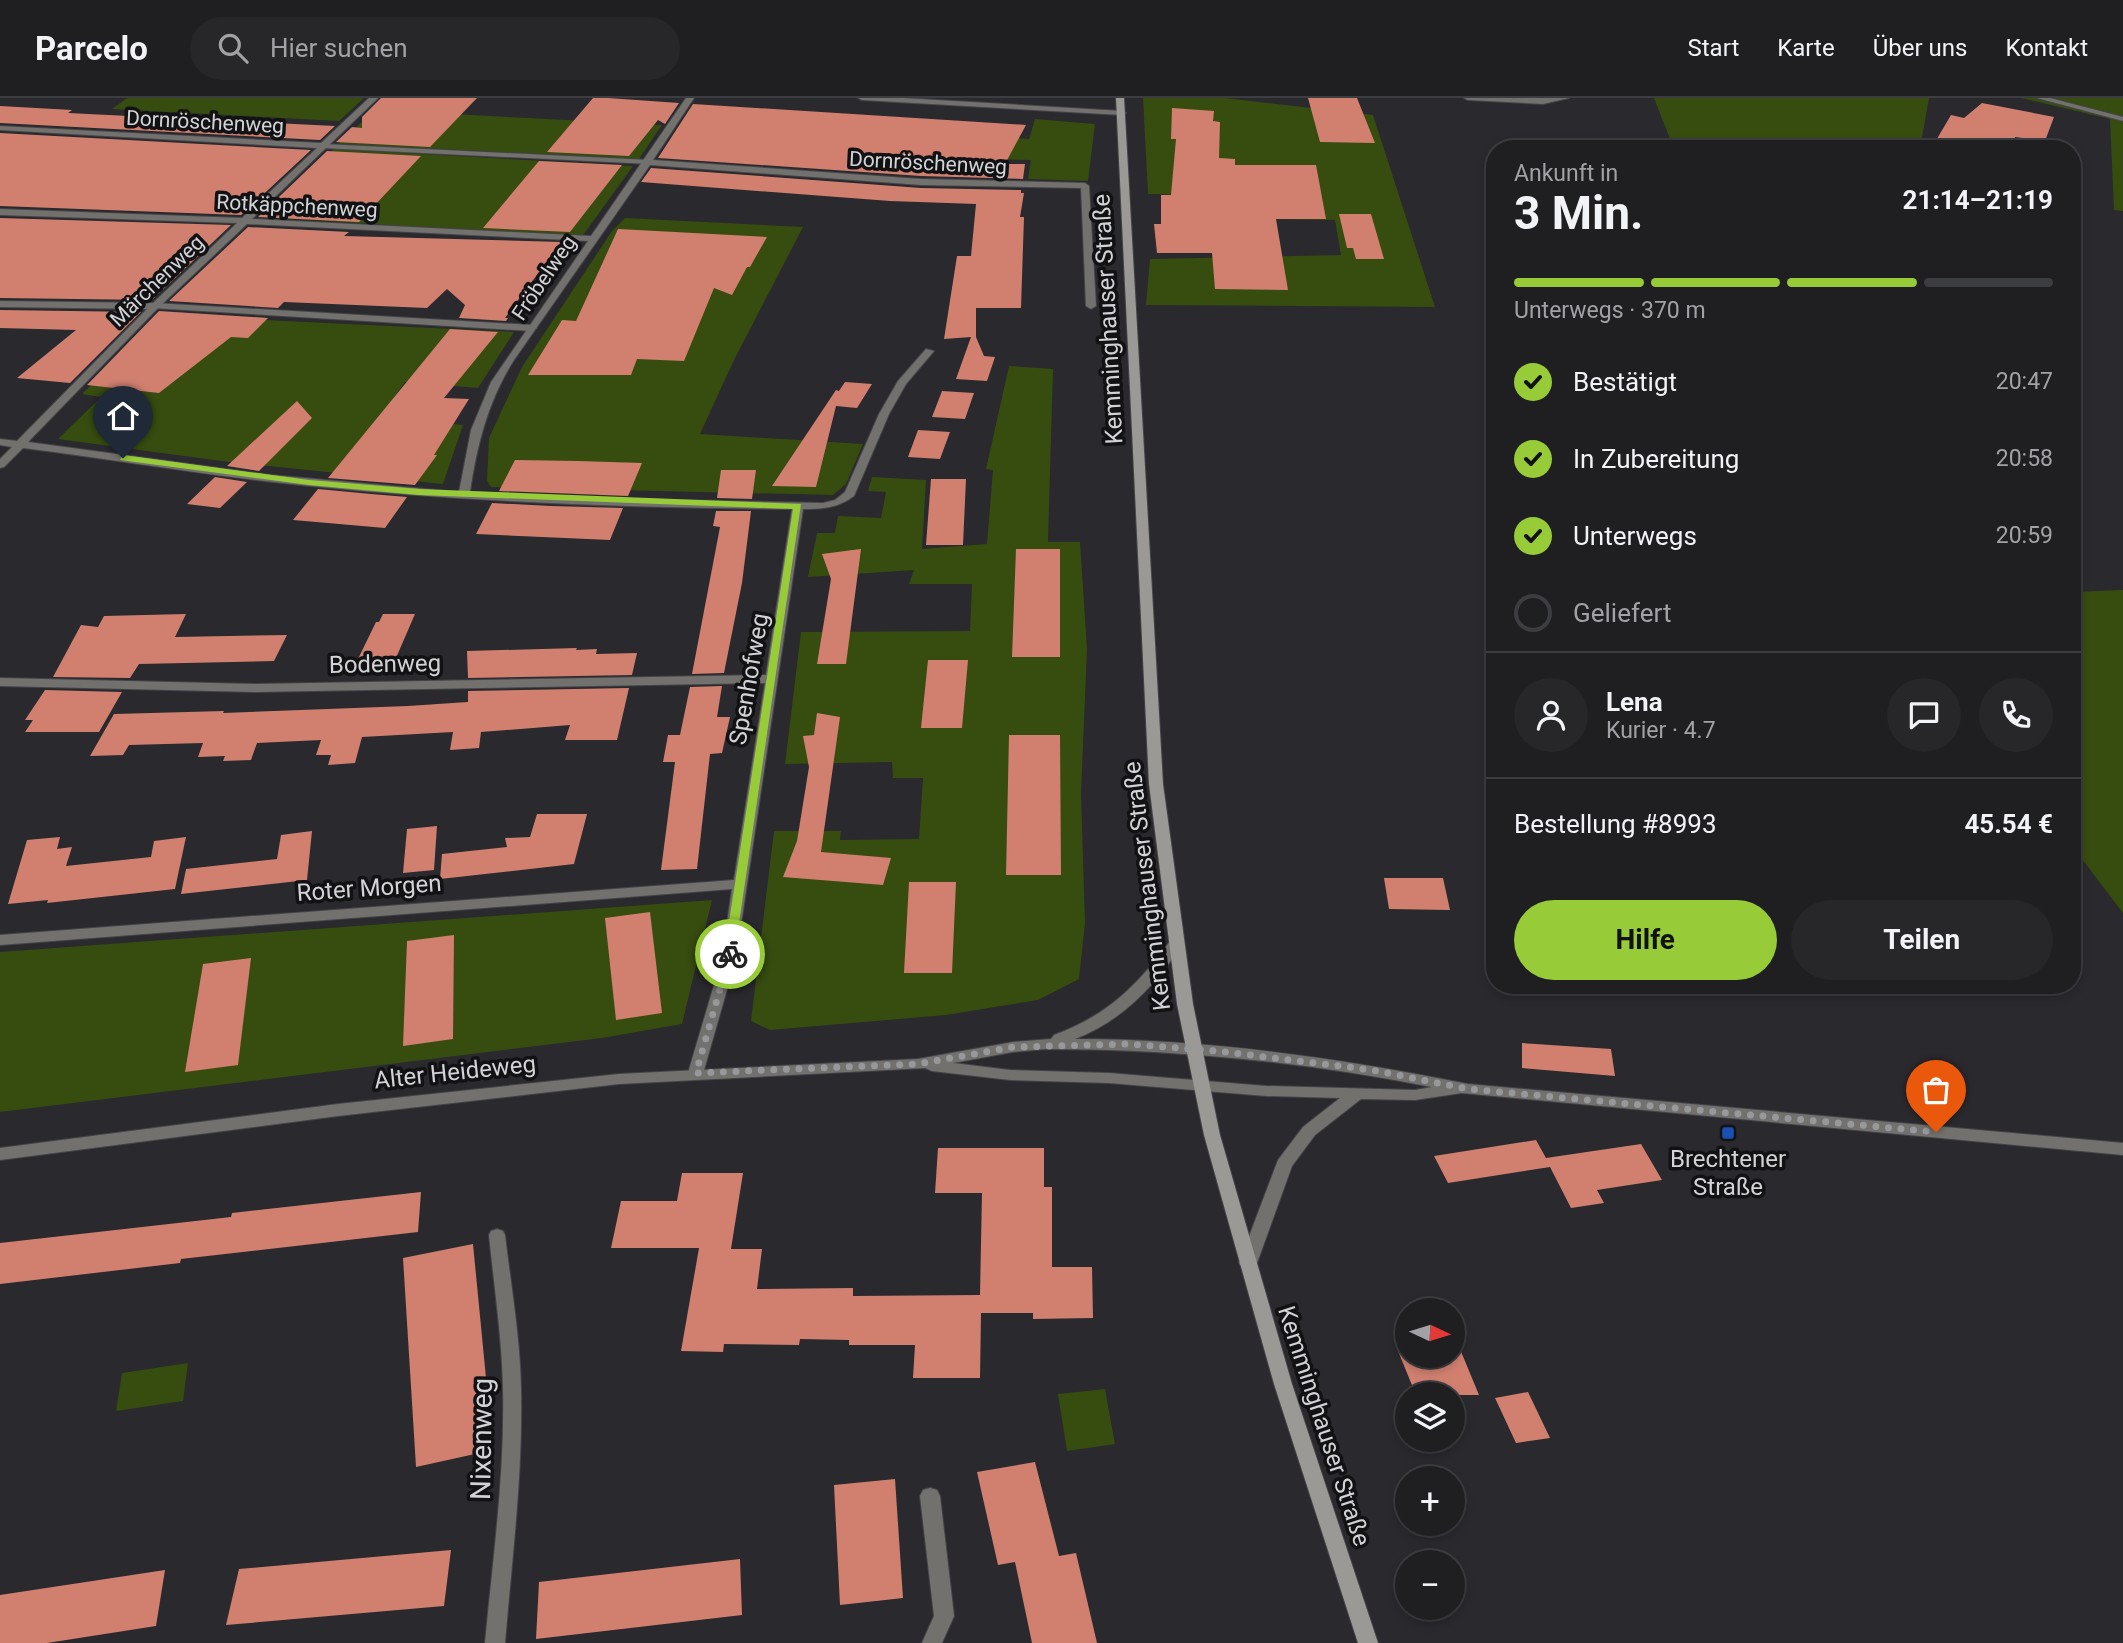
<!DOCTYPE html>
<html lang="de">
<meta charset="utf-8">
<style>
:root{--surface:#1f1f22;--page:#27272a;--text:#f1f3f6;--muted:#a1a2a5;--line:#3c3d40;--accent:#97cc38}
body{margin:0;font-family:Roboto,sans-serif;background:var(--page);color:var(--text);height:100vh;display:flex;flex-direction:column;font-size:26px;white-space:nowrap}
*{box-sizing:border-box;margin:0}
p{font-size:23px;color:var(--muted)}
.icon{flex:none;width:38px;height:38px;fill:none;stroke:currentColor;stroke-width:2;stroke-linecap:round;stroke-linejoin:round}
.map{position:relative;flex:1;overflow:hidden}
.panel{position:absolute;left:1486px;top:42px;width:595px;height:854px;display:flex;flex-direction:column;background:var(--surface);border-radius:28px;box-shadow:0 4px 10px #0003,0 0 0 2px var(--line)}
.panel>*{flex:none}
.needle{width:46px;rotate:94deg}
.controls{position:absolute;left:1395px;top:1200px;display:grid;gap:14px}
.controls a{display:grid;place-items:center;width:70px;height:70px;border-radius:50%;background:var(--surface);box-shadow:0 4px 10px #0003,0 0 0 2px var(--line);font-size:35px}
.pin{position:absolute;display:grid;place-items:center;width:60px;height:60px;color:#fff;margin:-72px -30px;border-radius:50% 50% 50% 0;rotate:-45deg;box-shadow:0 0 7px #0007}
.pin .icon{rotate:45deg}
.courier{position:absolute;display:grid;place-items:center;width:70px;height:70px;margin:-35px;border:5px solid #97cc38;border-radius:50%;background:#fff;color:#222;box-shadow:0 2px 9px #0007}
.head em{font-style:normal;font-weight:700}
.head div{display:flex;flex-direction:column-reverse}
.head{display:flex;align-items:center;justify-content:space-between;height:119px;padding:0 28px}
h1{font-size:46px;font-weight:700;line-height:52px}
.bar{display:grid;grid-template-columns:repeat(4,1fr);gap:10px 7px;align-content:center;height:84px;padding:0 28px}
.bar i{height:9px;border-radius:5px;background:var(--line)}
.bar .on{background:var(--accent)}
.bar p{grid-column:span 4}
.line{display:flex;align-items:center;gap:18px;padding:0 28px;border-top:2px solid var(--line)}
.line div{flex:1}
.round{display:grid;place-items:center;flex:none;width:74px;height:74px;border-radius:37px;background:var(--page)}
ol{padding:0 28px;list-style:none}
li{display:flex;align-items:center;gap:21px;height:77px}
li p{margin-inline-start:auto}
li .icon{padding:7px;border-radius:50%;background:var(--accent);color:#111;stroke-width:4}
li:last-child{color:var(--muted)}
li i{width:38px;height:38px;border:4px solid var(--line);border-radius:50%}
.button{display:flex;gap:14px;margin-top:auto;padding:14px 28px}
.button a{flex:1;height:80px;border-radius:42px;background:var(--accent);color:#111;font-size:28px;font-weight:700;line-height:80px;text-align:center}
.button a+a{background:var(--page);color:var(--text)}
header{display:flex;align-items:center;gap:42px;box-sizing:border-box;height:98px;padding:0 35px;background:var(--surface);border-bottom:2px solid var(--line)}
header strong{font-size:33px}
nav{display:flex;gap:38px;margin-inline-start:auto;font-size:24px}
.search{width:490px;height:63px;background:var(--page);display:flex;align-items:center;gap:18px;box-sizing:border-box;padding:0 24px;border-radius:38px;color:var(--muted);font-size:26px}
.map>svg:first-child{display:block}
</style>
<header>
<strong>Parcelo</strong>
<div class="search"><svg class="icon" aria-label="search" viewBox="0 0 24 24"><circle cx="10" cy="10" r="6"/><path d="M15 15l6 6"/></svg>Hier suchen</div>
<nav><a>Start</a><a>Karte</a><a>Über uns</a><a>Kontakt</a></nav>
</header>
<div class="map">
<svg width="2123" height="1545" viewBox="0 0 2123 1545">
<rect width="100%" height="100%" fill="#29292e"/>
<path fill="#374c0f" d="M 127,0 L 364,0 L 339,23 L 112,11 Z
M 1143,0 L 1225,0 L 1373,17 L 1435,209 L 1146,207 L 1150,161 L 1341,157 L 1335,122 L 1269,121 L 1267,98 L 1148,96 Z
M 1654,0 L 1929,0 L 1920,51 L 1674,51 Z
M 2021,0 L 2123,0 L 2123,113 L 2114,112 L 2110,21 Z
M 375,12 L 662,27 L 639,61 L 338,46 Z
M 1035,21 L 1095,26 L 1088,83 L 1028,81 L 1031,62 L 964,61 L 973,37 L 1029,41 Z
M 334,51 L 633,68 L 581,140 L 268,119 Z
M 625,120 L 803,129 L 734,262 L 700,336 L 863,346 L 846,386 L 833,397 L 491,389 L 487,383 L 489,340 L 522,269 L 612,133 Z
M 162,217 L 514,234 L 478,290 L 405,284 L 380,319 L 463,327 L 443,386 L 221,363 L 58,341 L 101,299 L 82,296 Z
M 1009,268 L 1053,271 L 1048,444 L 1080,444 L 1087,551 L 1081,696 L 1085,825 L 1079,881 L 1038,902 L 946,917 L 770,932 L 751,923 L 774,733 L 841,733 L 840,742 L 919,741 L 923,680 L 893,680 L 892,664 L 785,666 L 801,534 L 970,533 L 972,486 L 909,486 L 914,472 L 808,479 L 817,435 L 835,435 L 838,418 L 881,420 L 886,394 L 868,393 L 872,379 L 926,382 L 922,451 L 987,446 L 993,372 L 986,371 Z
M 2123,492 L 2123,815 L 2072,748 L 2072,494 Z
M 712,802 L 682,926 L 602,940 L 0,1014 L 0,854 Z
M 188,1265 L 183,1303 L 116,1313 L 122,1275 Z
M 1105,1291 L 1115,1346 L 1067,1353 L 1058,1296 Z"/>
<path fill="#d18070" d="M 381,0 L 477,0 L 430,49 L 336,44 L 352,29 L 362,30 L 362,19 Z
M 593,0 L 608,0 L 679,5 L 665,26 L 658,22 L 629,58 L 547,54 Z
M 1308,0 L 1357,0 L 1375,45 L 1320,44 Z
M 1982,5 L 2054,19 L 2045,43 L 2015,39 L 2013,51 L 1931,51 L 1951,17 L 1964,20 Z
M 693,6 L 1026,27 L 1005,66 L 1025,66 L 1023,81 L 921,78 L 658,60 Z
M 0,8 L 72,12 L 68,15 L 335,28 L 320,42 L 0,25 Z
M 1172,10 L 1214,13 L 1213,23 L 1220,24 L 1219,60 L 1235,61 L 1235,67 L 1316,67 L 1326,121 L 1276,121 L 1288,192 L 1215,191 L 1212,155 L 1157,155 L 1154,126 L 1161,126 L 1161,97 L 1171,97 L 1176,41 L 1171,41 Z
M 0,35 L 311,52 L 241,117 L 0,108 Z
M 327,53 L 421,58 L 359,124 L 258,119 Z
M 539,63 L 622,67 L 570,134 L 483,130 Z
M 651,70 L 921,90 L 1021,92 L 1021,95 L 1024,95 L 1020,119 L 1024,119 L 1021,210 L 976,210 L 976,239 L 984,258 L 995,259 L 987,283 L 956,281 L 971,239 L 944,241 L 957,158 L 971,158 L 976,106 L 890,103 L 641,84 Z
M 1339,116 L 1371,116 L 1384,161 L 1356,161 L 1353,150 L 1347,150 Z
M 0,120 L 231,127 L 152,202 L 0,200 Z
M 248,129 L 349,134 L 344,138 L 562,144 L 518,202 L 505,220 L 508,220 L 506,223 L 459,220 L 465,207 L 447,191 L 427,210 L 284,204 L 278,210 L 169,203 Z
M 618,131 L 767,139 L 750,169 L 747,169 L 732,197 L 714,190 L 684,263 L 637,261 L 631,277 L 528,277 L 562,222 L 576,223 Z
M 0,212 L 141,214 L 70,285 L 17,280 L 76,232 L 0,230 Z
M 159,213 L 268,220 L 248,240 L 231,239 L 159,295 L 87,287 Z
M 450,231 L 498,234 L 444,300 L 469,301 L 434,357 L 437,357 L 415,387 L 328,380 Z
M 845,284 L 872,286 L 857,310 L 836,308 L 816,389 L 772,388 L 836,292 L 839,293 Z
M 942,293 L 974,295 L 965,321 L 932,319 Z
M 297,303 L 312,320 L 259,373 L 227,368 Z
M 918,332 L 950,334 L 940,361 L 908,359 Z
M 515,362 L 578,363 L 642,365 L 628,398 L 499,393 Z
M 721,372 L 756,372 L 752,401 L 717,400 Z
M 215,379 L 247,384 L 220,410 L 187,406 Z
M 931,381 L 966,381 L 963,447 L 926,447 Z
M 318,391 L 371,396 L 407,399 L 385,430 L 293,422 Z
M 492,405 L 551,408 L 623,410 L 610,442 L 476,436 Z
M 716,413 L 751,413 L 742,485 L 724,575 L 692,576 L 720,429 L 713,428 Z
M 861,451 L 846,566 L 817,566 L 831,481 L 822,456 Z
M 1016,451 L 1060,451 L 1060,559 L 1012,559 Z
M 186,516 L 175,539 L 287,537 L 274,563 L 139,566 L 130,580 L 53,579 L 81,527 L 98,529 L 104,518 Z
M 383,516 L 415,516 L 396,560 L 358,561 L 376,524 L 379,524 Z
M 577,550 L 576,552 L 597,551 L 596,556 L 637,555 L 632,577 L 468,580 L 467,553 Z
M 928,562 L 968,562 L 962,630 L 921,630 Z
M 722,588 L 717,619 L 730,619 L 722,655 L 710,656 L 697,771 L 661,772 L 675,664 L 663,664 L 668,637 L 680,637 L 690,589 Z
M 629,590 L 617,642 L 565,642 L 570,627 L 481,634 L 479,650 L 450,652 L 453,634 L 362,639 L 355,665 L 328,667 L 331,657 L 316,657 L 321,642 L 257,645 L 251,662 L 223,663 L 225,658 L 198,659 L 203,645 L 129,647 L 123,657 L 90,658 L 114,616 L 224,613 L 223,615 L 408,608 L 468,604 L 468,593 Z
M 45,592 L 122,594 L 99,634 L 25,634 L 33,622 L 25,622 Z
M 817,615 L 840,619 L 821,754 L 891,760 L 883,787 L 783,779 L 797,743 L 809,669 L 803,638 L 814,637 Z
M 1009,637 L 1060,637 L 1061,777 L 1006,777 Z
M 537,716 L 587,716 L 574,766 L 440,781 L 442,756 L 507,749 L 505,740 L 530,739 Z
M 437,728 L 434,772 L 403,775 L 407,731 Z
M 312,733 L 307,782 L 181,796 L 186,771 L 277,761 L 281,737 Z
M 60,739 L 57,751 L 72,749 L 66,768 L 151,759 L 154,743 L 186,739 L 175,791 L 47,805 L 48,802 L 8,806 L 27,742 Z
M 1384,780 L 1443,780 L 1450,812 L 1389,811 Z
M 909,784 L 956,784 L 952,875 L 904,875 Z
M 650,814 L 662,915 L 616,922 L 605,820 Z
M 454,837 L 453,941 L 403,948 L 407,843 Z
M 251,860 L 238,967 L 185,974 L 203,866 Z
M 1522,945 L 1611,951 L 1615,978 L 1522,970 Z
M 1536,1042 L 1546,1060 L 1641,1046 L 1662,1082 L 1597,1092 L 1604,1105 L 1571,1110 L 1550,1069 L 1448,1085 L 1434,1058 Z
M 938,1050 L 1044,1050 L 1044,1089 L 1052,1089 L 1052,1169 L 1092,1169 L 1093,1220 L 1033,1221 L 1033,1215 L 981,1215 L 980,1280 L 913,1280 L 915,1247 L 849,1247 L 849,1242 L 800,1241 L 799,1247 L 724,1246 L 723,1254 L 681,1253 L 699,1150 L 611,1150 L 621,1103 L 677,1103 L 682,1075 L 743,1075 L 731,1151 L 762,1151 L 757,1191 L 853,1190 L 853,1198 L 980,1197 L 982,1095 L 935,1095 Z
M 421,1094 L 418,1134 L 181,1161 L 180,1165 L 0,1186 L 0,1145 L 231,1119 L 232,1115 Z
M 473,1146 L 493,1352 L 416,1369 L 403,1160 Z
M 1452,1239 L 1455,1239 L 1479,1297 L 1416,1297 L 1396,1248 L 1407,1246 L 1407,1258 L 1452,1258 Z
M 1528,1294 L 1550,1340 L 1516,1345 L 1495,1300 Z
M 1035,1364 L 1059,1458 L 1076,1455 L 1097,1545 L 1032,1545 L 1015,1464 L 998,1467 L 977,1374 Z
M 895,1381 L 903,1500 L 840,1507 L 834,1387 Z
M 451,1452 L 444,1508 L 226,1527 L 239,1471 Z
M 740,1461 L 742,1517 L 536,1541 L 539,1484 Z
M 165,1472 L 156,1528 L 47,1545 L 0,1545 L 0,1497 Z"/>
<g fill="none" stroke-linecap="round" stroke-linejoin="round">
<g stroke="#444449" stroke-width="2">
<path id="service" d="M 324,46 L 650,62 L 654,64 L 650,66 L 321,50 L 320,48 Z
M 155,205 L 532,227 L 537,230 L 532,233 L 152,210 L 150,208 Z"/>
</g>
<g stroke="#444449" stroke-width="2">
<path id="minor" d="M 369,0 L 378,0 L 252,121 L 591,138 L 686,0 L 694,0 L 653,62 L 921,81 L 1085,85 L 1089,88 L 1096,208 L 1091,211 L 1086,208 L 1081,90 L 921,87 L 650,67 L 514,262 C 488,303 477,347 470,394 L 630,401 L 823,405 L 835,402 L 845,394 L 879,316 L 898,283 L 926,251 L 934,253 L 906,286 L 889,316 L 854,398 C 838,410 823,411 803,411 L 736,860 L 702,979 L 690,979 L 688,975 L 722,860 L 732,791 L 0,847 L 0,837 L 734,782 L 765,585 L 255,594 L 0,588 L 0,580 L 255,586 L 766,577 L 792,411 C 632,410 471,404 311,388 C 215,379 119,362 23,350 L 4,369 L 0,370 L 0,361 L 12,349 L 0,347 L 0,341 L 17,343 L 147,211 L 0,209 L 0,203 L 153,205 L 237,125 L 0,117 L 0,111 L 242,120 L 317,50 L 0,32 L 0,28 L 321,45 ZM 247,126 L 588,143 L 491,284 L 471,332 L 459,394 L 271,377 L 28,344 L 158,210 Z
M 1464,0 L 1569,0 L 1543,6 L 1468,2 Z
M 2037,0 L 2050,0 L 2123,19 L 2123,23 Z
M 497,1131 L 503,1133 L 505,1137 C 511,1188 520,1239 521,1290 C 523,1375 512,1460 505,1545 L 485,1545 C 493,1460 505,1376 503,1290 C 502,1239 494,1188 489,1137 L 491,1133 Z
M 930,1390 L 937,1392 L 940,1398 L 954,1518 L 942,1545 L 922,1545 L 934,1518 L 920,1398 L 923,1392 Z"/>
</g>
<g stroke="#444449" stroke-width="2">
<path id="tertiary" d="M 858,0 L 903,0 L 1122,13 L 1126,15 L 1122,17 L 862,2 Z
M 1176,840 L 1183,845 C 1156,887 1122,923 1075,941 C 1207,941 1339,960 1468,986 L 2123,1045 L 2123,1057 L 1462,995 L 1415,1002 L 1361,1001 L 1315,1037 L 1292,1068 L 1257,1165 L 1254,1170 L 1248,1171 L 1242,1170 L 1239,1165 L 1278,1062 L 1303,1029 L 1340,1000 L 1266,998 L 1109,985 L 1010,982 L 932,973 L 925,970 L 619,986 L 338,1018 L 0,1062 L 0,1050 L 338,1006 L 619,976 L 918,961 L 1013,944 L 1051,941 L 1054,937 C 1108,917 1137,888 1171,842 ZM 1045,951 C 1175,951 1305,964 1432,989 L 1415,992 L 1266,988 L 1109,975 L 1010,972 L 953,965 L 1013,954 Z"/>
</g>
<g stroke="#444449" stroke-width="2">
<path id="secondary" d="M 1116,0 L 1124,0 L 1163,686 L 1193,906 L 1220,1037 L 1292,1286 L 1378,1545 L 1358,1545 L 1274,1286 L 1204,1037 L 1177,906 L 1149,686 Z"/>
</g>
<use href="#service" fill="#72716e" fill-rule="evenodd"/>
<use href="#minor" fill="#72716e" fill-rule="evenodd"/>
<use href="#tertiary" fill="#72716e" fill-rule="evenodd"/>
<use href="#secondary" fill="#9a9995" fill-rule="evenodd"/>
</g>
<path fill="#97cc38" d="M 123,357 L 309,382 L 419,391 L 801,406 L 734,859 L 730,860 L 724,856 L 793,411 L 419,397 L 309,387 L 120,362 Z"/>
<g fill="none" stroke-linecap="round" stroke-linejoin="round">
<path stroke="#97989b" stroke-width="7" stroke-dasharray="0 12.6" d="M 730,856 L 696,975 L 918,966 L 1013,949 L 1127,946 L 1217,953 L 1372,972 L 1468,991 L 1936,1034"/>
</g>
<rect fill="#1a4fb4" stroke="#121214" stroke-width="2.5" x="1721" y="1028" width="14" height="14" rx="3.5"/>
<g text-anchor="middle" stroke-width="7" stroke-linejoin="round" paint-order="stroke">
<g font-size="21" fill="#d2d3d6" stroke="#121214">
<text transform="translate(205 24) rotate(3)" y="7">Dornröschenweg</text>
<text transform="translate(928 65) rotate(3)" y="7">Dornröschenweg</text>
<text transform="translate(297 108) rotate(3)" y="7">Rotkäppchenweg</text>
<text transform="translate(544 180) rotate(-56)" y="7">Fröbelweg</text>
<text transform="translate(157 183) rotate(-44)" y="7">Märchenweg</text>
</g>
<g font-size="24" fill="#d2d3d6" stroke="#121214">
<text transform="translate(1108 221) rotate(-93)" y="8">Kemminghauser Straße</text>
<text transform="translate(385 566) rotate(-1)" y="8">Bodenweg</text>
<text transform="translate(749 581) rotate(-80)" y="8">Spenhofweg</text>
<text transform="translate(1147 788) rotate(-97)" y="8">Kemminghauser Straße</text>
<text transform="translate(369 790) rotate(-4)" y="8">Roter Morgen</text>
<text transform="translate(455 974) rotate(-6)" y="8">Alter Heideweg</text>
<text transform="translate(1324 1328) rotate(72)" y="8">Kemminghauser Straße</text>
</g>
<g font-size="24" fill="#d2d3d6" stroke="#121214">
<text x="1728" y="1069">Brechtener<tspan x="1728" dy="28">Straße</tspan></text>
</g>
<g font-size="28" fill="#d2d3d6" stroke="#121214">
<text transform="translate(481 1341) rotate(-89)" y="10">Nixenweg</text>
</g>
</g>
</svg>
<div class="controls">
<a><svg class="needle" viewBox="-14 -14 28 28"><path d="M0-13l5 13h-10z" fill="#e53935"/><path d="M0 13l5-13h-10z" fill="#a1a2a5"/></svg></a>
<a><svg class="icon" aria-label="layers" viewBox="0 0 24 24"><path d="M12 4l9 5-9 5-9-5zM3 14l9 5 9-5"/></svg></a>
<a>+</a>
<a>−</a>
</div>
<div class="pin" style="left:1936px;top:1034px;background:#ea580c"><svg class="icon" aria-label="bag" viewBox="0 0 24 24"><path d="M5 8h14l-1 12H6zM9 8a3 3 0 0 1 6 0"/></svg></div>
<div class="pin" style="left:123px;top:360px;background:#1f2937"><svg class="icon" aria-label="home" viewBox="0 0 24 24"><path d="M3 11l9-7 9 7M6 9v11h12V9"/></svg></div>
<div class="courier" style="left:730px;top:856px"><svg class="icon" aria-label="bike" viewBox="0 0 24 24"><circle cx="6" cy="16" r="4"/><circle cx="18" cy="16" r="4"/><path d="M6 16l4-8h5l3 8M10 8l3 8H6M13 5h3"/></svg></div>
<section class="panel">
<div class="head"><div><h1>3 Min.</h1><p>Ankunft in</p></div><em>21:14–21:19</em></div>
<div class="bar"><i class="on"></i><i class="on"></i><i class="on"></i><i></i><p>Unterwegs · 370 m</p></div>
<ol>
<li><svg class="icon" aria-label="check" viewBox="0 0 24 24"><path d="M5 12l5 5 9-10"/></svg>Bestätigt<p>20:47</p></li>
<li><svg class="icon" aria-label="check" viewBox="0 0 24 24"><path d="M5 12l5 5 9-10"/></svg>In Zubereitung<p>20:58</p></li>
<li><svg class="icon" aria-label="check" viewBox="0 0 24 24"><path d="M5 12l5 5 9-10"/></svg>Unterwegs<p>20:59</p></li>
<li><i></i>Geliefert</li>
</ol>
<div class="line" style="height:126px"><a class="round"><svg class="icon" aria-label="person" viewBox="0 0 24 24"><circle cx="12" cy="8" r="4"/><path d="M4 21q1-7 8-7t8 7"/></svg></a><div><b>Lena</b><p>Kurier · 4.7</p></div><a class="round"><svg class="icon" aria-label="chat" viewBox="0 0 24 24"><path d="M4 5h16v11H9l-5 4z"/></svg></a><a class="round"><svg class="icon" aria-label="phone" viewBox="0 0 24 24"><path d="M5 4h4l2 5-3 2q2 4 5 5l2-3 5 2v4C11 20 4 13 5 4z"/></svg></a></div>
<div class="line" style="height:91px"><div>Bestellung #8993</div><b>45.54 €</b></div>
<div class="button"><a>Hilfe</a><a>Teilen</a></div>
</section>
</div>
